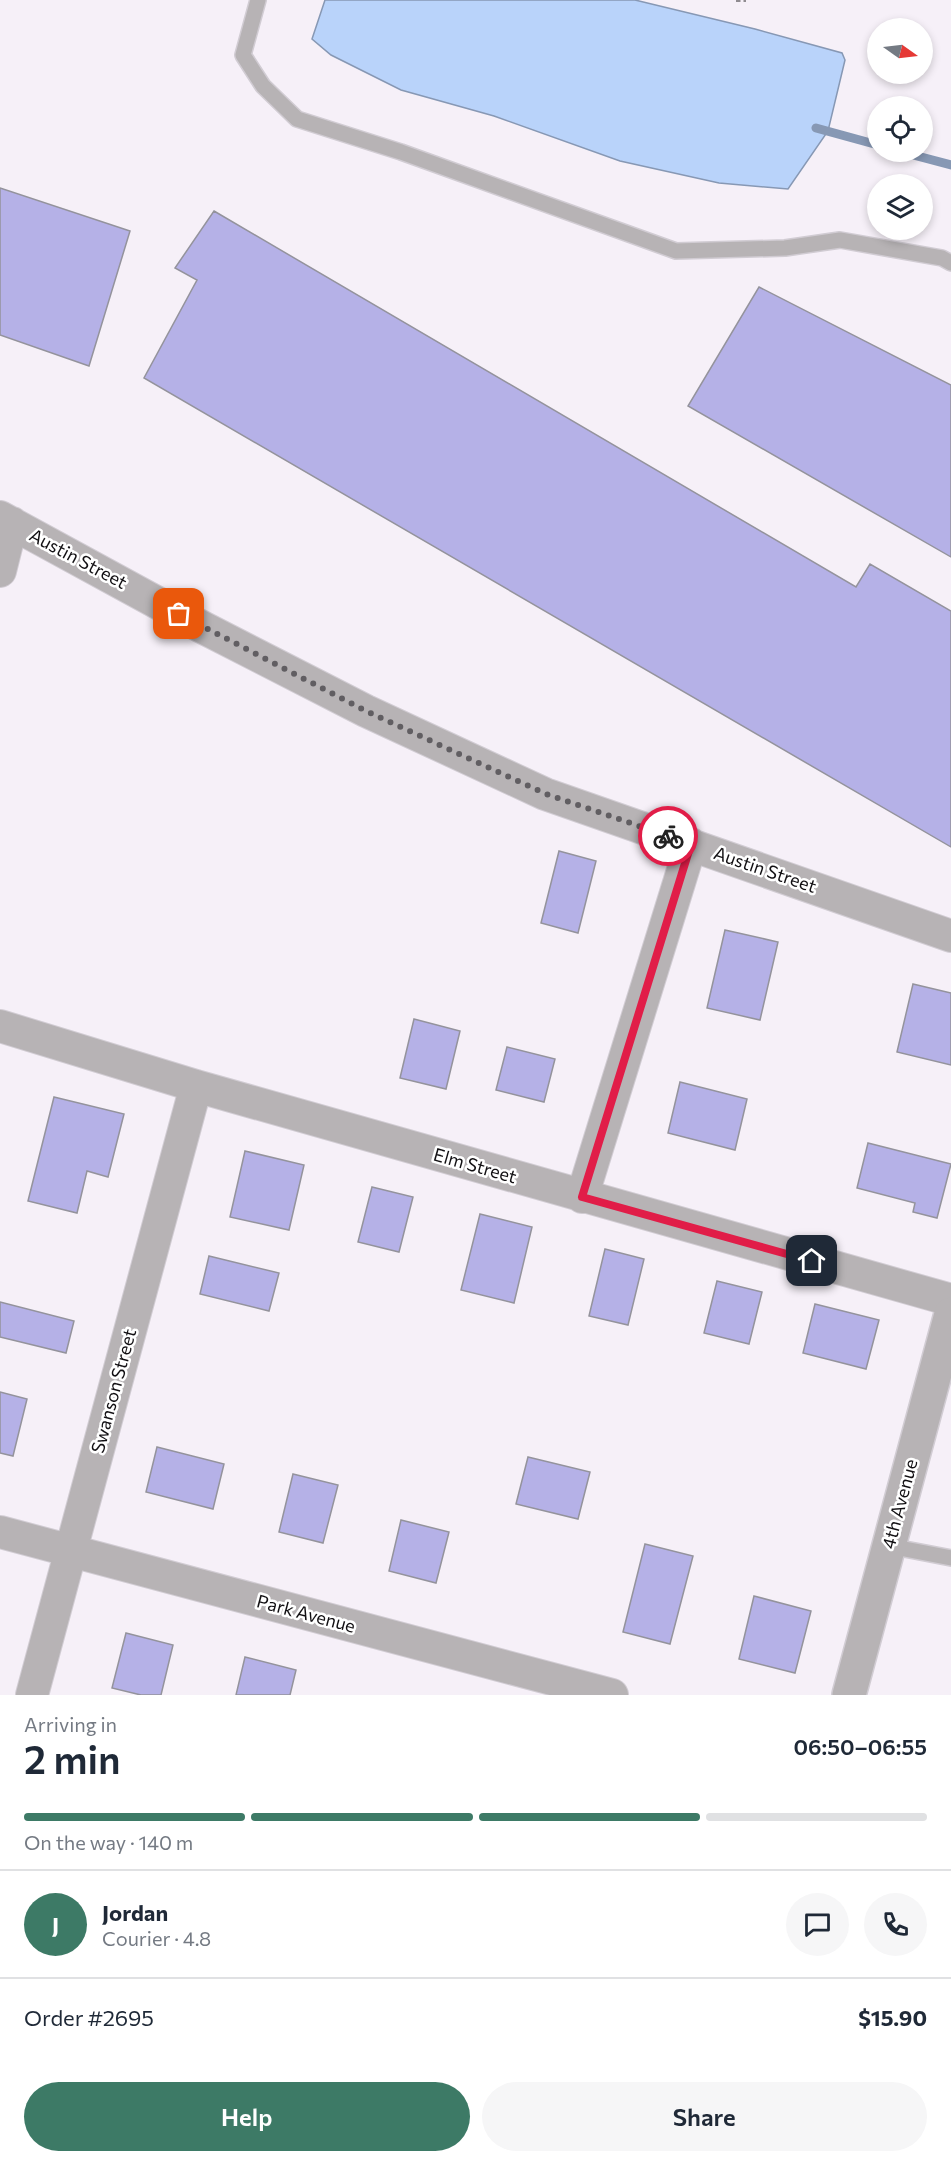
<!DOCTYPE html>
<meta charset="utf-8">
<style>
:root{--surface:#fff;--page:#f6f6f7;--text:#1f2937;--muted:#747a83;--line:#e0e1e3;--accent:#3d7a66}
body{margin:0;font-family:Commissioner,sans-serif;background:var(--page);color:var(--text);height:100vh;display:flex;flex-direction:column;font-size:22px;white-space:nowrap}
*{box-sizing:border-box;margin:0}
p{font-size:20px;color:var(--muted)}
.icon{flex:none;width:33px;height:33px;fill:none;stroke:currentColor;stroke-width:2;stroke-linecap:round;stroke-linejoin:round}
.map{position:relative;height:1695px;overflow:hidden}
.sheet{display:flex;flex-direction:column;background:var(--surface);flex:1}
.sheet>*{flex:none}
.needle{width:39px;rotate:104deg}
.buttons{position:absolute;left:867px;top:18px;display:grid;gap:12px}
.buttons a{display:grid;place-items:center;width:66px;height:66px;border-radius:50%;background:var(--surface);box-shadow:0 3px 9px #0003;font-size:30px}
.pin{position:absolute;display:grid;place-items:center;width:51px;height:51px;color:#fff;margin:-26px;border-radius:12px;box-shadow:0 3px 9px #0006}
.courier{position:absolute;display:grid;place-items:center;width:60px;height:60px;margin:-30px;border:4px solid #e11d48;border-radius:50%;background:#fff;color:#222;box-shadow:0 2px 8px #0007}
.head em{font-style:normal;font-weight:600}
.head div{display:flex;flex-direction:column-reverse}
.head{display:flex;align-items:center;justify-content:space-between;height:102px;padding:0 24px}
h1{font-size:39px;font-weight:600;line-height:45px}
.bar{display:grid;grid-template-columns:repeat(4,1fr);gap:9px 6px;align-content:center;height:72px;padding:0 24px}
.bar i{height:8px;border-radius:4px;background:var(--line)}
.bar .current{background:var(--accent)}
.bar p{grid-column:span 4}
.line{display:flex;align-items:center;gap:15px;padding:0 24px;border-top:2px solid var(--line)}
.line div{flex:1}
.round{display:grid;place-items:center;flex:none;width:63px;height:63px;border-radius:32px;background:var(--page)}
.action{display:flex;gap:12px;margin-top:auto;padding:12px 24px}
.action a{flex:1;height:69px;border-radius:36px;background:var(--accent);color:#fff;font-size:24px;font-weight:600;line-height:69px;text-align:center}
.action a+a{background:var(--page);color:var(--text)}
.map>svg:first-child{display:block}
</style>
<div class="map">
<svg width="951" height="1695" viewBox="0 0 951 1695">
<rect width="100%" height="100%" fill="#f6f0f8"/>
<path fill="#b9d3fa" stroke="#8798b4" stroke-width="1.5" d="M 325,0 L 635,0 L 755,29 L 842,53 L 845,60 L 828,131 L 788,189 L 719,183 L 620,161 L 494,116 L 401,90 L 331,55 L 312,39 Z"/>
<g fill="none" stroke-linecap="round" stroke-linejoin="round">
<path stroke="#8798b4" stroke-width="9" d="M 816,128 L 878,145
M 902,152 L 951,165"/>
</g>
<path fill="#b5b1e7" stroke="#94939c" stroke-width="1.5" d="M 0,188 L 130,231 L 89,366 L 0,335 Z
M 214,211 L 856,587 L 870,564 L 951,611 L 951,847 L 144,378 L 197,280 L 175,268 Z
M 759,287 L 951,385 L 951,557 L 688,406 Z
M 559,851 L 596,861 L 578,933 L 541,923 Z
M 725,930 L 778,942 L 760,1020 L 707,1008 Z
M 913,984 L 951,993 L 951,1065 L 897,1052 Z
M 414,1019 L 460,1031 L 446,1089 L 400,1078 Z
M 507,1047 L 555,1059 L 544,1102 L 496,1090 Z
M 680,1082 L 747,1099 L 735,1150 L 668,1133 Z
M 54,1097 L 124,1114 L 108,1177 L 87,1171 L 77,1213 L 28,1201 Z
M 868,1143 L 951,1164 L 937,1218 L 913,1212 L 915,1203 L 857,1188 Z
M 245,1151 L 304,1165 L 289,1230 L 230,1217 Z
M 372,1187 L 413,1197 L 399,1252 L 358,1242 Z
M 480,1214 L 532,1227 L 514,1303 L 461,1290 Z
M 605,1249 L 644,1259 L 628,1325 L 589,1316 Z
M 209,1256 L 279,1273 L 269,1311 L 200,1294 Z
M 717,1281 L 762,1292 L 749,1344 L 704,1333 Z
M 0,1302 L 74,1321 L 66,1353 L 0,1337 Z
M 815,1304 L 879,1320 L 866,1369 L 803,1353 Z
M 0,1392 L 27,1399 L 13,1456 L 0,1453 Z
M 157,1447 L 224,1464 L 213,1509 L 146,1492 Z
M 528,1457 L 590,1472 L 578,1519 L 516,1504 Z
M 293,1474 L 338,1485 L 323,1543 L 279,1532 Z
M 401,1520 L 449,1532 L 436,1583 L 389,1571 Z
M 645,1544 L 693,1556 L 670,1644 L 623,1632 Z
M 754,1596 L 811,1611 L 795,1673 L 739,1659 Z
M 126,1633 L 173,1645 L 161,1695 L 141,1695 L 112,1688 Z
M 245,1657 L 296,1670 L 290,1695 L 236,1695 Z"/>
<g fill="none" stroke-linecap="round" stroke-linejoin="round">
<g stroke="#d1ccd3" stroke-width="18">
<path id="service" d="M 258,0 L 243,55 L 263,86 L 297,119 L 401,152 L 676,251 L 785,248 L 840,240 L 942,258 L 951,263
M 889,1546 L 951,1558"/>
</g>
<g stroke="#d1ccd3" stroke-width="34">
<path id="minor" d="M 0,517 L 200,626 L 366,711 L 545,794 L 951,936
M 0,571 L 12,523
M 0,1026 L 196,1086 L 951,1300
M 582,1197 L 691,844
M 0,1532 L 612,1695
M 32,1695 L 196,1086"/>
</g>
<g stroke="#d1ccd3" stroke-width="36">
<path id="tertiary" d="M 849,1695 L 951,1314"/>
</g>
<path stroke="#8f8b90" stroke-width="4" stroke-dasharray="4.5 3" stroke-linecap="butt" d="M 736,0 L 746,0"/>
<use href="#service" stroke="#b7b3b5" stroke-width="15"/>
<use href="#minor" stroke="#b7b3b5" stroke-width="32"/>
<use href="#tertiary" stroke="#b7b3b5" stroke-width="33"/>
</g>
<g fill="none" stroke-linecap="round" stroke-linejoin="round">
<path stroke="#615e62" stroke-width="6" stroke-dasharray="0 10.8" d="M 179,614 L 366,711 L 546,794 L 668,836"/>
<path stroke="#e11d48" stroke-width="8" d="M 668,836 L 691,844 L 582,1197 L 812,1261"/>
</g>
<g text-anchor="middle" stroke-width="5" stroke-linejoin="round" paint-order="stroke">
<g font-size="18" fill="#110f12" stroke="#fff">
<text transform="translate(78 559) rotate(28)" y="6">Austin Street</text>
<text transform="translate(765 870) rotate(19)" y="6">Austin Street</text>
<text transform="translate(475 1166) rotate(16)" y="6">Elm Street</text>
<text transform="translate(114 1391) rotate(-75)" y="6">Swanson Street</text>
<text transform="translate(900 1504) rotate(-75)" y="6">4th Avenue</text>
<text transform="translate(306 1614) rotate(15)" y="6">Park Avenue</text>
</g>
</g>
</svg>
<div class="buttons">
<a><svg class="needle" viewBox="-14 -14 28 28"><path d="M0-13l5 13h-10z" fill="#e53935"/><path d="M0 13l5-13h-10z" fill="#747a83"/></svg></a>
<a><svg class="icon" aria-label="locate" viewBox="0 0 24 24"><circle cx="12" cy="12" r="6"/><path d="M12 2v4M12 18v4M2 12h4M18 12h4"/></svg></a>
<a><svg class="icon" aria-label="layers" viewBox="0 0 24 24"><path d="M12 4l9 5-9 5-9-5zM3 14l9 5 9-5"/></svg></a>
</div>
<div class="pin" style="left:179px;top:614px;background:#ea580c"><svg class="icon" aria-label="bag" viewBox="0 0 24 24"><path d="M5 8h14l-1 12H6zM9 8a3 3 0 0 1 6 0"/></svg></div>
<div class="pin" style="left:812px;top:1261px;background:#1f2937"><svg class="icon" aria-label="home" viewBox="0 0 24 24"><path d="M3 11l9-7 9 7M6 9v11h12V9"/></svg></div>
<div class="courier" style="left:668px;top:836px"><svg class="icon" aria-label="bike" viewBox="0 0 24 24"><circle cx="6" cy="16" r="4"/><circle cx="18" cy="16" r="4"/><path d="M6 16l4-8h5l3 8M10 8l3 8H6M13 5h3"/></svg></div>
</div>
<section class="sheet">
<div class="head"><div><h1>2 min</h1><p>Arriving in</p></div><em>06:50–06:55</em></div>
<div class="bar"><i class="current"></i><i class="current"></i><i class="current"></i><i></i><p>On the way · 140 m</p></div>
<div class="line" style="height:108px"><b class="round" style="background:var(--accent);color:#fff">J</b><div><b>Jordan</b><p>Courier · 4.8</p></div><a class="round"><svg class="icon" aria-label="chat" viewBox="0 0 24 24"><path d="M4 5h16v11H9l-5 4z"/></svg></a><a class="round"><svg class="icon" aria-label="phone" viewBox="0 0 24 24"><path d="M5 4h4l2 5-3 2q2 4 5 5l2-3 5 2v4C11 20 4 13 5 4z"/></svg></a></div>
<div class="line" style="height:78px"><div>Order #2695</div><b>$15.90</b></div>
<div class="action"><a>Help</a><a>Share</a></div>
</section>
